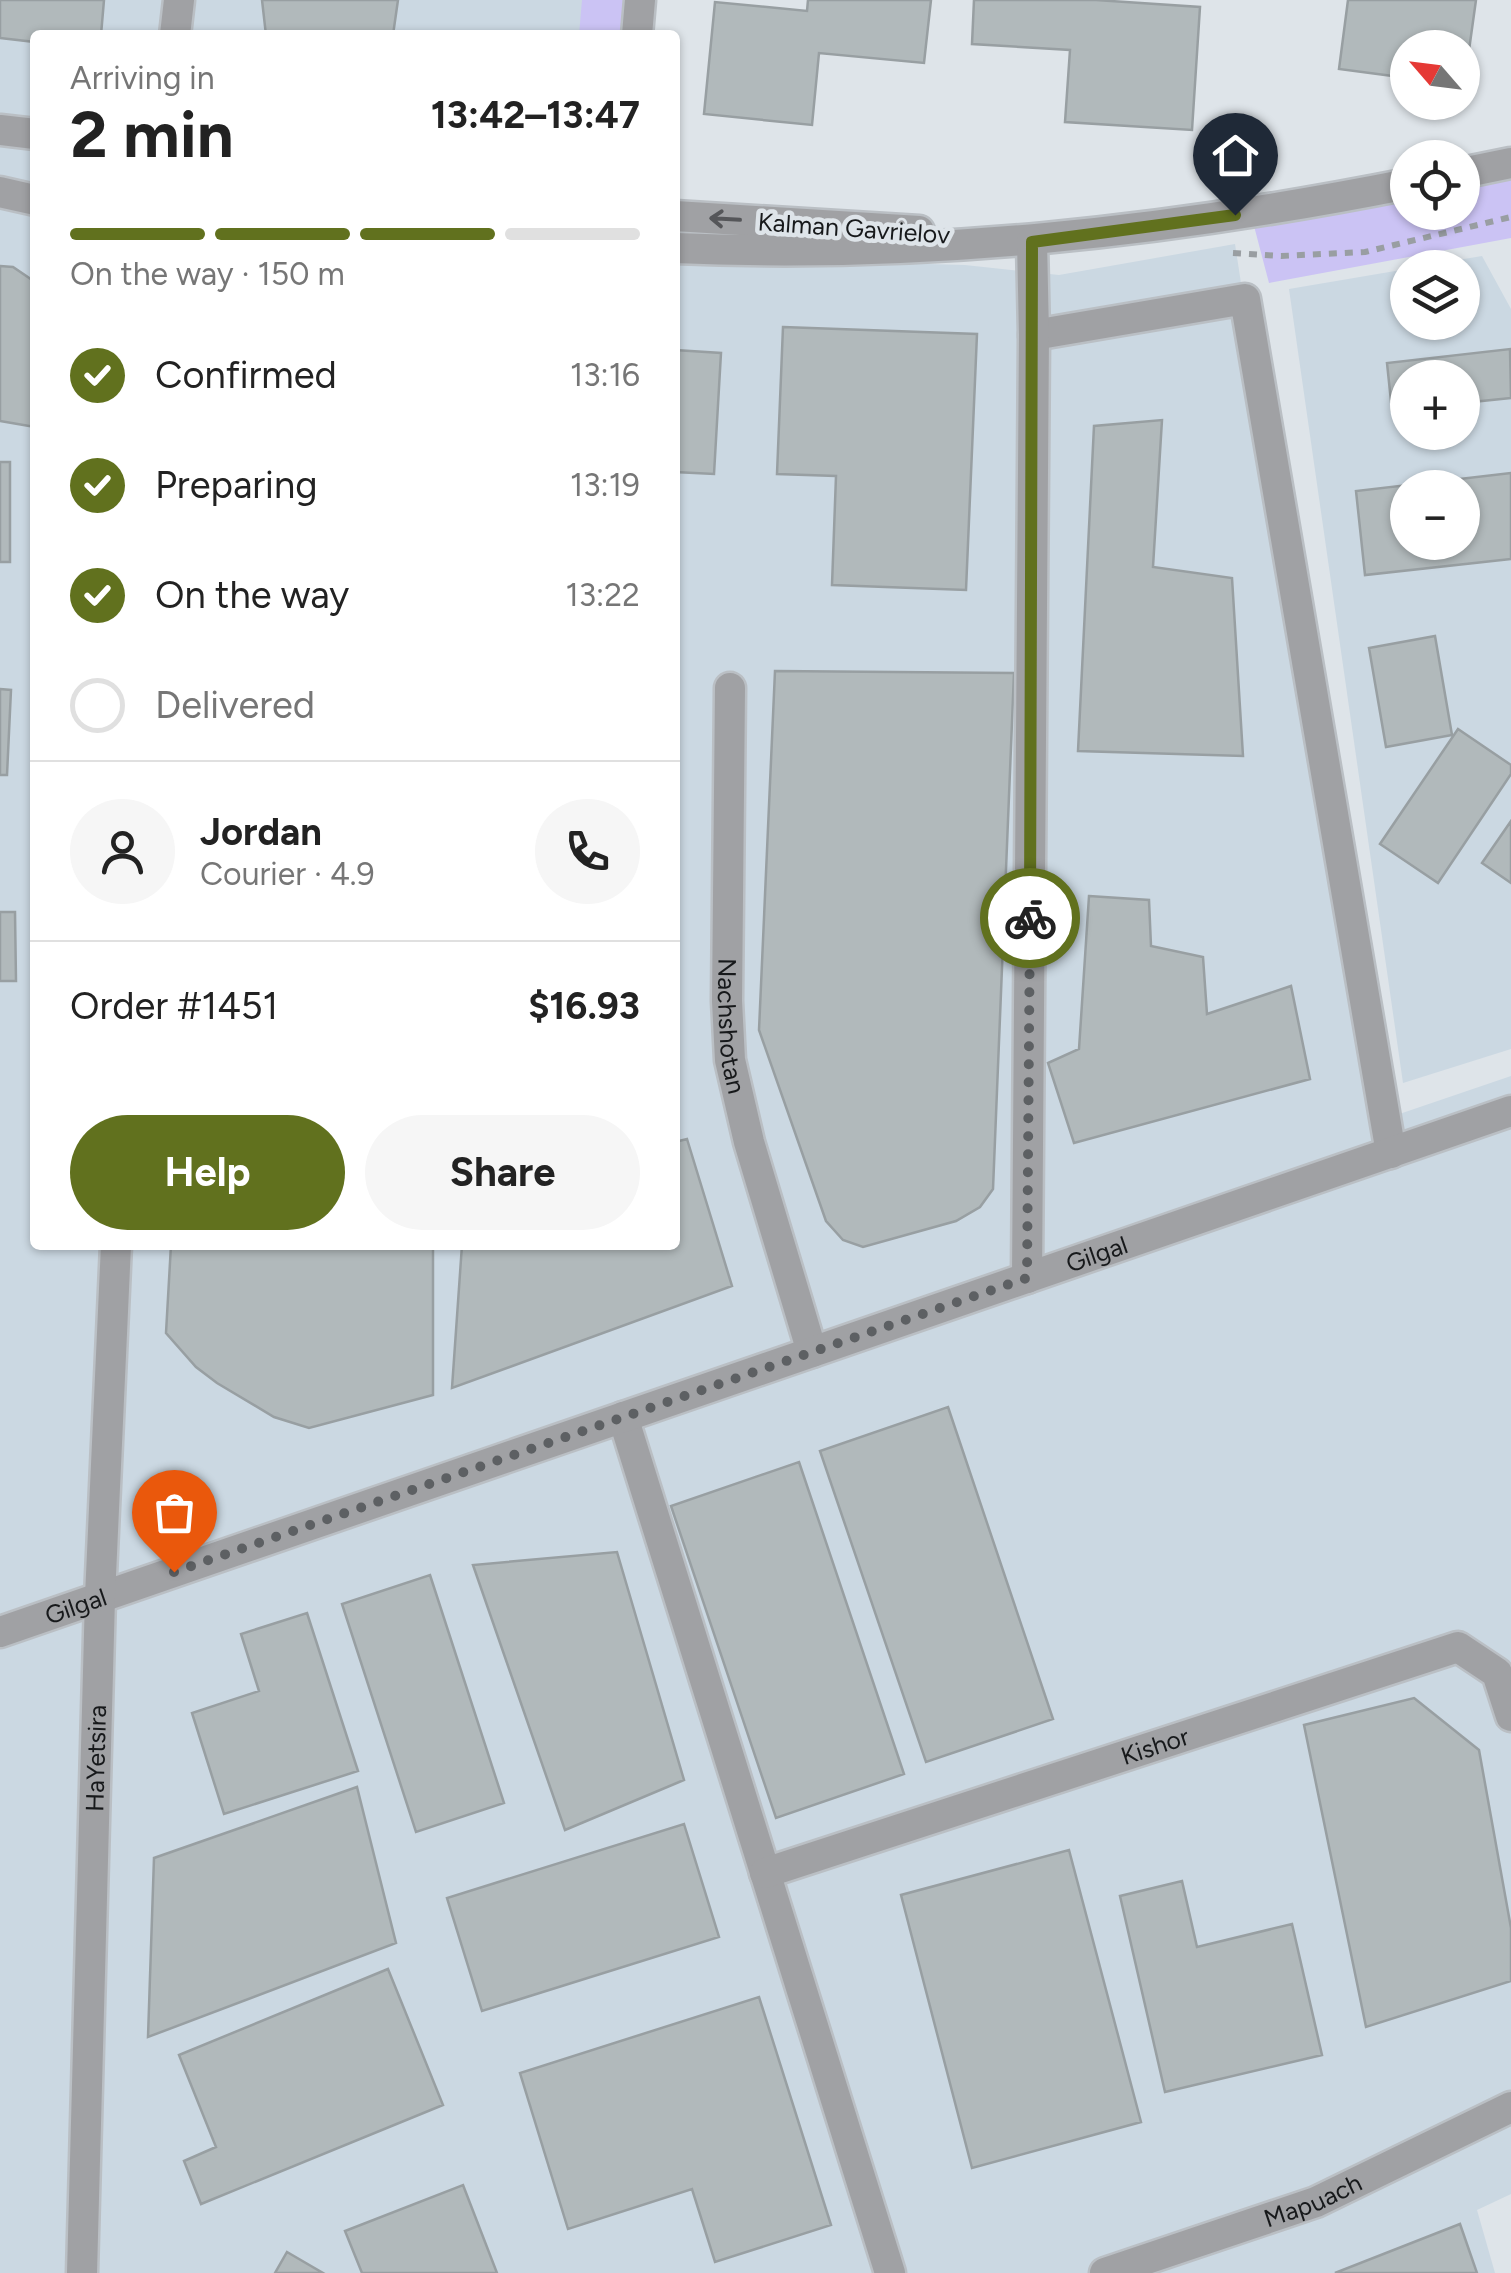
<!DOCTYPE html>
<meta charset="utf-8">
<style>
:root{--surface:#fff;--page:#f6f6f6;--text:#222;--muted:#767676;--line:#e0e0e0;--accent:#61711e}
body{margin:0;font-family:Figtree,sans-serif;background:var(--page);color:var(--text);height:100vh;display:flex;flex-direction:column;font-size:38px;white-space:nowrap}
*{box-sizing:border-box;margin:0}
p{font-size:32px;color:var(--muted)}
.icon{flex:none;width:55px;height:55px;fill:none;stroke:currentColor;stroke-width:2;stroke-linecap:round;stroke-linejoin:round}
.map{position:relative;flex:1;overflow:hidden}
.side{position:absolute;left:30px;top:30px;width:650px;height:1220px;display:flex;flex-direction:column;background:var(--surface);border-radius:10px;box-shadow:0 2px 8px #0004}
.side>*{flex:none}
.needle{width:65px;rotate:298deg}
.controls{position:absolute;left:1390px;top:30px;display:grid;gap:20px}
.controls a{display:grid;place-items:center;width:90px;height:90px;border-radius:50%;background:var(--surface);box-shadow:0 2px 8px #0004;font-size:50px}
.pin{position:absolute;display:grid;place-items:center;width:85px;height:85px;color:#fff;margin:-102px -42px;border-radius:50% 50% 50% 0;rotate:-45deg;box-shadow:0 0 10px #0007}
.pin .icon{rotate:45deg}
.courier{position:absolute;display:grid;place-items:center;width:100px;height:100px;margin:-50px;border:8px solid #61711e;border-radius:50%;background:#fff;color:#222;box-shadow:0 2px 12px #0007}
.summary em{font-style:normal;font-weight:700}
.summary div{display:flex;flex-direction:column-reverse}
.summary{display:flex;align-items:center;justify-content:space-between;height:170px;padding:0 40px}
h1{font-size:65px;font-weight:700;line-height:75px}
.bar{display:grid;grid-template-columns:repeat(4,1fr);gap:15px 10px;align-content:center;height:120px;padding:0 40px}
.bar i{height:12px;border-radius:8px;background:var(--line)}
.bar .current{background:var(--accent)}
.bar p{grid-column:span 4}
.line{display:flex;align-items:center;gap:25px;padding:0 40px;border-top:2px solid var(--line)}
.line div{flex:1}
.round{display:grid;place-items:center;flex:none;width:105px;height:105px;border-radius:52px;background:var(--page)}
ol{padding:0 40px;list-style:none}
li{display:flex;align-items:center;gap:30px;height:110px}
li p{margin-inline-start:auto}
li .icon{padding:10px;border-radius:50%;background:var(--accent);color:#fff;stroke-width:4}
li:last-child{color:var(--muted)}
li i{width:55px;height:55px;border:5px solid var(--line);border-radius:50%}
.button{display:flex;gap:20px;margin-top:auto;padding:20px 40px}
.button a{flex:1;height:115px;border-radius:60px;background:var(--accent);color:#fff;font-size:40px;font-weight:700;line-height:115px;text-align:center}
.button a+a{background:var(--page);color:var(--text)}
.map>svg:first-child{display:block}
</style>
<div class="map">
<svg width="1511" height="2273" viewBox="0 0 1511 2273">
<rect width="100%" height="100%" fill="#dee4e9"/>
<path fill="#cbd8e2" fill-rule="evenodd" d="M 0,0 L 591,0 L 588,35 L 35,35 L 35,1245 L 675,1245 L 675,257 L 965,265 L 1059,275 L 1235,244 L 1370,1124 L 1511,1076 L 1511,2194 L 1477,2210 L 1495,2273 L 0,2273 Z
M 1482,256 L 1511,309 L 1511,1049 L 1403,1083 L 1289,289 L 1407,269 L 1408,322 L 1462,322 L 1462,268 L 1416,267 ZM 1408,378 L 1462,378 L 1462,432 L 1408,432 ZM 1408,488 L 1462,488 L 1462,542 L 1408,542 Z"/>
<path fill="#cbc3f4" d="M 582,0 L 637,0 L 634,35 L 579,35 Z
M 1511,177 L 1511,238 L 1269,283 L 1254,226 L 1407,196 L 1408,212 L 1462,212 L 1463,186 Z"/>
<path fill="#b1b9bb" stroke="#989fa2" stroke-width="2.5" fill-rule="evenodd" d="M 0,0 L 104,0 L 101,35 L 35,35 L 35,42 L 0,38 Z
M 262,0 L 398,0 L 393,35 L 266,35 Z
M 808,0 L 931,0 L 924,63 L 819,53 L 812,125 L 704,114 L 715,2 L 807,11 Z
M 974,0 L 1096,0 L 1200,7 L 1192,130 L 1065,122 L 1070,50 L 972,44 Z
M 1348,0 L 1476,0 L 1464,86 L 1462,48 L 1408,48 L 1408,78 L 1339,69 Z
M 0,266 L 13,267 L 35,282 L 35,427 L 0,421 Z
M 783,327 L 977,334 L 966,590 L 832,585 L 836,476 L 777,474 Z
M 1510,349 L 1511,398 L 1462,403 L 1462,378 L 1408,378 L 1408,410 L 1392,411 L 1387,363 Z
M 675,350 L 721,353 L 714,474 L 675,472 Z
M 1162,420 L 1153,567 L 1232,578 L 1243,756 L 1078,751 L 1094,426 Z
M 0,462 L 10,462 L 10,562 L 0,562 Z
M 1511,473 L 1511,559 L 1365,575 L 1356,491 ZM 1408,488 L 1462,488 L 1462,542 L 1408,542 Z
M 1435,636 L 1452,735 L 1386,747 L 1369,648 Z
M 775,671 L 1014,673 L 993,1189 L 980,1207 L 956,1221 L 863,1247 L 843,1240 L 826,1221 L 759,1030 Z
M 0,689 L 11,690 L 7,775 L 0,775 Z
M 1458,729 L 1511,765 L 1511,774 L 1438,883 L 1380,844 Z
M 1511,821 L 1511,883 L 1482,863 Z
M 1089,896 L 1149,900 L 1151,946 L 1203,957 L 1207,1014 L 1291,986 L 1310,1079 L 1074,1143 L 1048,1063 L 1079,1049 Z
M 0,912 L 15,912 L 16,981 L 0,981 Z
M 687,1139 L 732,1286 L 452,1388 L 462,1245 L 675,1245 L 675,1142 Z
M 171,1245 L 433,1245 L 433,1395 L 309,1428 L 274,1417 L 217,1383 L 196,1367 L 166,1333 Z
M 948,1407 L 1053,1719 L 926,1762 L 820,1451 Z
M 799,1462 L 904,1774 L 776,1818 L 671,1506 Z
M 617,1552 L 684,1780 L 565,1830 L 473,1565 Z
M 430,1575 L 504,1803 L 416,1832 L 342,1604 Z
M 307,1613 L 358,1771 L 224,1814 L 192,1713 L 259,1691 L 241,1634 Z
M 1414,1698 L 1479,1750 L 1511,1928 L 1511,1981 L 1366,2027 L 1304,1725 Z
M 357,1787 L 396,1943 L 148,2037 L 154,1858 Z
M 684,1824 L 719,1937 L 482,2011 L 447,1898 Z
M 1069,1850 L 1141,2122 L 972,2168 L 901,1895 Z
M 1182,1881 L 1197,1947 L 1292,1924 L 1322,2055 L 1165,2092 L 1120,1896 Z
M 388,1969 L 443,2105 L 201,2204 L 184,2161 L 216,2147 L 179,2055 Z
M 759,1997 L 831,2225 L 715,2262 L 692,2189 L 568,2229 L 520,2073 Z
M 463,2185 L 497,2273 L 362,2273 L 345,2231 Z
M 1460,2224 L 1477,2273 L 1335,2273 Z
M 287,2252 L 323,2273 L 275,2273 Z"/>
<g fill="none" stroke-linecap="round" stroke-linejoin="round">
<g stroke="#babfc4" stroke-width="35">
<g id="minor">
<path d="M 175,35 L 179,0"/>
<path d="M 637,35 L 640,0"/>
<path d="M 0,130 L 35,134"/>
<path d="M 1462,173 L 1511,163"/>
<path d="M 0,192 L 35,200"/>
<path d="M 675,216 L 919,231"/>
<path d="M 675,248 C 922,259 1166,232 1408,184"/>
<path d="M 1034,335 L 1245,299 L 1391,1153"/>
<path id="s1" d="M 730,688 L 727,1001 L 730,1060 L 749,1142 L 812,1352"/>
<path d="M 1027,1278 L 1034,335 L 1032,242"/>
<path d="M 623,1417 L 890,2273"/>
<path id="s2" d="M 0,1632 L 1511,1111"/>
<path id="s3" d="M 765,1873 L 1458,1647 L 1497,1673 L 1511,1716"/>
<path id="s4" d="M 82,2273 L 100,1597 L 116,1245"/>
<path id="s5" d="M 1105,2273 L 1316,2202 L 1511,2107"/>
</g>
</g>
<path stroke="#999ea2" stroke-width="6" stroke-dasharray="8 8" stroke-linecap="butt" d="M 1233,253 L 1281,256 L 1365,252 L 1511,217"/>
<use href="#minor" stroke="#a0a1a4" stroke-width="30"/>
</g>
<defs><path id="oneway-shaft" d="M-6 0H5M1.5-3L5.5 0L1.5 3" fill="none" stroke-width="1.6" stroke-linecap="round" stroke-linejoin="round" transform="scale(2.5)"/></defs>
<use stroke="#555659" href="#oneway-shaft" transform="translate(725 219) rotate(-177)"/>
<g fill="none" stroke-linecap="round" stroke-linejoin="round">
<path stroke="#5d6063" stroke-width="10" stroke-dasharray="0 18" d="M 174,1572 L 1027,1278 L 1030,918"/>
<path stroke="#61711e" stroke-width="12" d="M 1030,918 L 1032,242 L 1235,215"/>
</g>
<g text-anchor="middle" stroke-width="9" stroke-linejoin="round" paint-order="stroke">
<g font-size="25" fill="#17191b" stroke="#dee4e9">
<text transform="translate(854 228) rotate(4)" y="9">Kalman Gavrielov</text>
<text dy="9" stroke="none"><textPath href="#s1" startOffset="338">Nachshotan</textPath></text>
<text dy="9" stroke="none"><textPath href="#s2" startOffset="1160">Gilgal</textPath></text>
<text dy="9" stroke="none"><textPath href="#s2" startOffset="80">Gilgal</textPath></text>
<text dy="9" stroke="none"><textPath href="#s3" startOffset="410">Kishor</textPath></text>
<text dy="9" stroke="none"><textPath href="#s4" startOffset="515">HaYetsira</textPath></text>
<text dy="9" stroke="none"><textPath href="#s5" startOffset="220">Mapuach</textPath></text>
</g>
</g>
</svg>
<div class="controls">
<a><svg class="needle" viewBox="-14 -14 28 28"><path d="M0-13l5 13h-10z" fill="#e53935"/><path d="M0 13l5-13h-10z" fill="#767676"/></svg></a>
<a><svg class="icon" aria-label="locate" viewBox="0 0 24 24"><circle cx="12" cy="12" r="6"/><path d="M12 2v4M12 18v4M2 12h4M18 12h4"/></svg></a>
<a><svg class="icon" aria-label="layers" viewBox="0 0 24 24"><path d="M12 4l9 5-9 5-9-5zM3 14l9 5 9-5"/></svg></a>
<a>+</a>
<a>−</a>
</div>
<div class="pin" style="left:174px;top:1572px;background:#ea580c"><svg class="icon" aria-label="bag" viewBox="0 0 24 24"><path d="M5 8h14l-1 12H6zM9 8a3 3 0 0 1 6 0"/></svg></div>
<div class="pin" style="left:1235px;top:215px;background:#1f2937"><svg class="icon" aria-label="home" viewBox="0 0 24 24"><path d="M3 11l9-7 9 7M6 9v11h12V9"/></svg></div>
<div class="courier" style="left:1030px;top:918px"><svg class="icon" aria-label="bike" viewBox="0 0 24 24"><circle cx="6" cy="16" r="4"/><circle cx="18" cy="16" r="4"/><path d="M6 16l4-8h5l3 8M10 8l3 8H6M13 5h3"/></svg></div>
<section class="side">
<div class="summary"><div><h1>2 min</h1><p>Arriving in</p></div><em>13:42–13:47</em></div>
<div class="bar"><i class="current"></i><i class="current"></i><i class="current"></i><i></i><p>On the way · 150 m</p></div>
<ol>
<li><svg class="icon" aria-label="check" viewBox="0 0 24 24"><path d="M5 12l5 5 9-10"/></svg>Confirmed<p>13:16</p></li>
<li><svg class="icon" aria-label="check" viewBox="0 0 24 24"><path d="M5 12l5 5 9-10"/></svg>Preparing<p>13:19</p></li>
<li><svg class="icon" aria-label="check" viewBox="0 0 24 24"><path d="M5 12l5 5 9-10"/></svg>On the way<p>13:22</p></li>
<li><i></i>Delivered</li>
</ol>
<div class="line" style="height:180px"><a class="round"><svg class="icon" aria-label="person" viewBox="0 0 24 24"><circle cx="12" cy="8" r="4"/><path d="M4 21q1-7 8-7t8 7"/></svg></a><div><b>Jordan</b><p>Courier · 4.9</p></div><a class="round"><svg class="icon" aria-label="phone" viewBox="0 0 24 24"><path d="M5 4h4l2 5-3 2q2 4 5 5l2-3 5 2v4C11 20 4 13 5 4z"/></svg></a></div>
<div class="line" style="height:130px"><div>Order #1451</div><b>$16.93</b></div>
<div class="button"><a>Help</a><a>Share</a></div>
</section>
</div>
